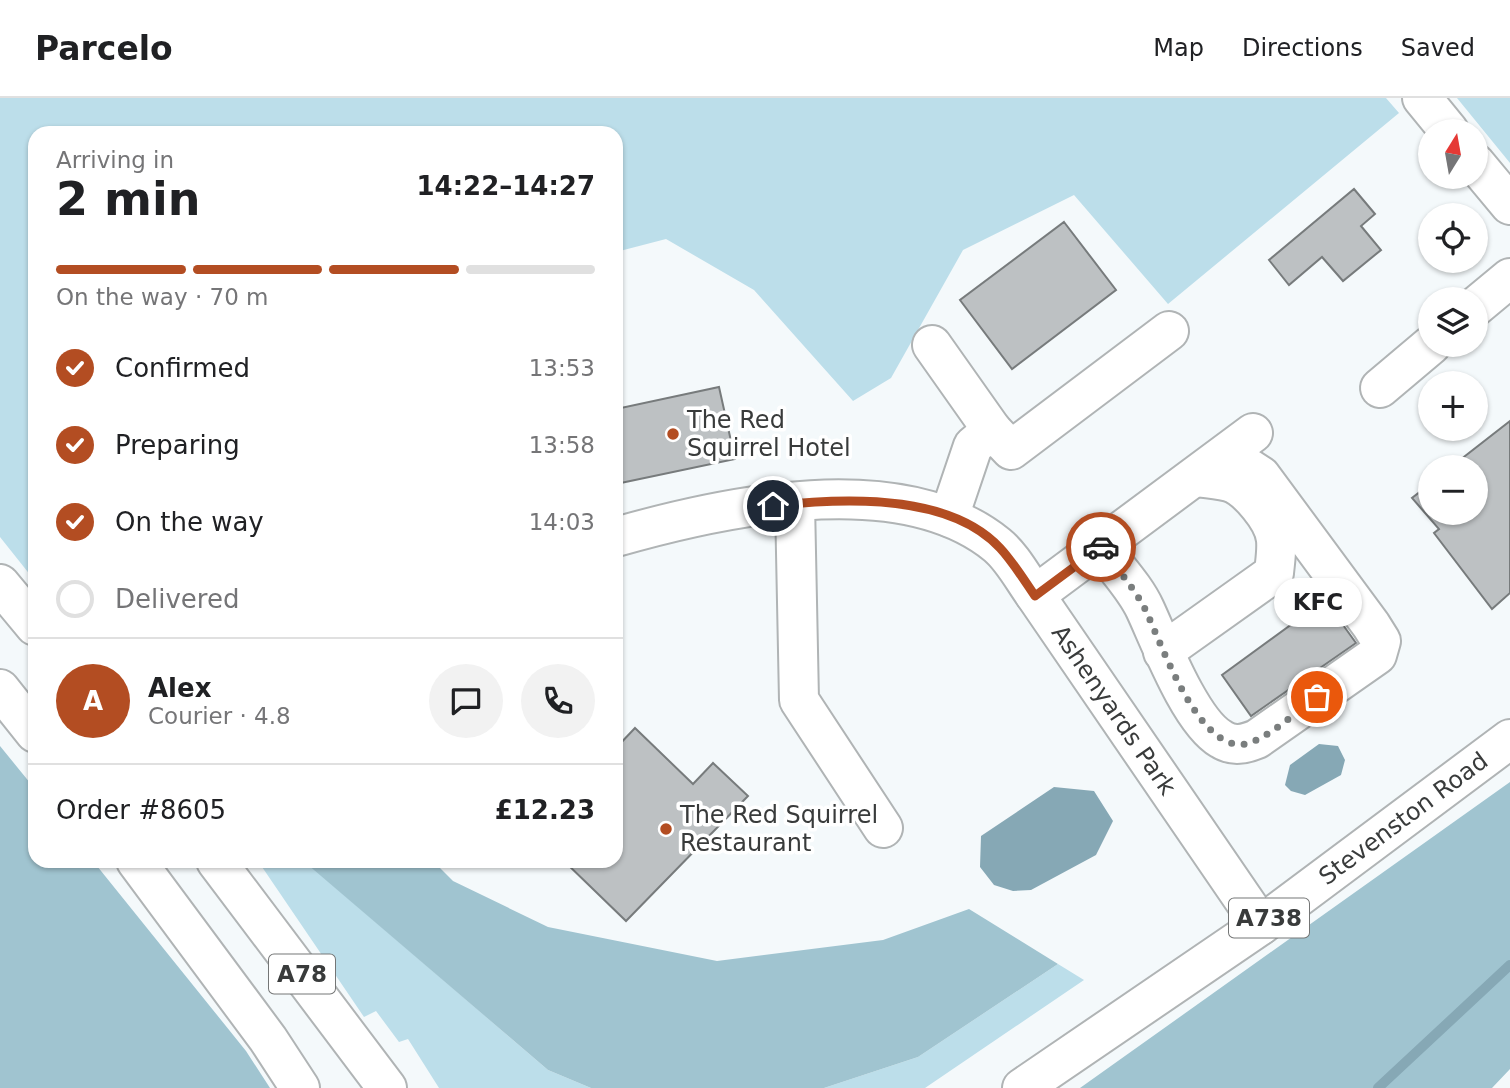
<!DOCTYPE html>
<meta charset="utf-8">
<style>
:root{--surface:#fff;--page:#f2f2f2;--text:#202124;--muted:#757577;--line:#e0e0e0;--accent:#b34d22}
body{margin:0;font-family:"DejaVu Sans",sans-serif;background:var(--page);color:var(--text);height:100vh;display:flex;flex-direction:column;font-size:26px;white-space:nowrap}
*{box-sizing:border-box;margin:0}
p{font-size:23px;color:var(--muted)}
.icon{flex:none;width:38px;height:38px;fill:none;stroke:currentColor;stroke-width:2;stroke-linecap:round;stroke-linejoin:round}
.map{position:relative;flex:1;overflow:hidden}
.sheet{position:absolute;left:28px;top:28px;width:595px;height:742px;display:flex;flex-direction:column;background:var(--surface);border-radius:21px;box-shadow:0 2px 5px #0004}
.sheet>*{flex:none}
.needle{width:46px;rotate:11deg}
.controls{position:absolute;left:1418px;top:21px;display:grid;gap:14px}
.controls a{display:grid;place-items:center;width:70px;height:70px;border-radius:50%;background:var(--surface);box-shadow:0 2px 5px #0004;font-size:35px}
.pin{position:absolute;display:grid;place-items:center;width:60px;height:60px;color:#fff;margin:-30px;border:4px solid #fff;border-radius:50%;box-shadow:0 2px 7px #0007}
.courier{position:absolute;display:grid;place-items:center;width:70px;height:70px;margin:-35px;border:5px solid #b34d22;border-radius:50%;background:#fff;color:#222;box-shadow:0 2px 9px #0007}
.bubble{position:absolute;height:49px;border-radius:24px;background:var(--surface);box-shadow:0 2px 5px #0004;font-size:23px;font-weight:700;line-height:49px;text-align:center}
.headline em{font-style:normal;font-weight:700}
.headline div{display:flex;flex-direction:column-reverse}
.headline{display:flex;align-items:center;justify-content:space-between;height:119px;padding:0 28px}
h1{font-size:46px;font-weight:700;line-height:52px}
.bar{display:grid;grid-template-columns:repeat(4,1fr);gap:10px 7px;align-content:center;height:84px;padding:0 28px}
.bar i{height:9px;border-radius:5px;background:var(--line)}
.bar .current{background:var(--accent)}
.bar p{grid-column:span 4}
.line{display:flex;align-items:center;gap:18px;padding:0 28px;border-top:2px solid var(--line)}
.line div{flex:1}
.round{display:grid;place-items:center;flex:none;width:74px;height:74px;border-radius:37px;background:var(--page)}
ol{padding:0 28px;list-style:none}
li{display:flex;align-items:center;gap:21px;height:77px}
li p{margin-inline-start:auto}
li .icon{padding:7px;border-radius:50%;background:var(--accent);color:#fff;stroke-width:4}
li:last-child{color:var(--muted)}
li i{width:38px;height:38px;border:4px solid var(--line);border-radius:50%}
header{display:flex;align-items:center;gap:42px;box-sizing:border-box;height:98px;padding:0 35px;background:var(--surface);border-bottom:2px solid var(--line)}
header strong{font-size:33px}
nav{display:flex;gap:38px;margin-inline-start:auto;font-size:24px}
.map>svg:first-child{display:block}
</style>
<header>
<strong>Parcelo</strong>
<nav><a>Map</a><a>Directions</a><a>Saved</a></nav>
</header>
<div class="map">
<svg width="1510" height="990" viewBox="0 0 1510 990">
<rect width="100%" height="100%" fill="#f4f9fb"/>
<path fill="#bcdeea" d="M 0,0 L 1386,0 L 1399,15 L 1168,206 L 1074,97 L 963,152 L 891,280 L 853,303 L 754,192 L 666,141 L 616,154 L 616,35 L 35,35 L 35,483 L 0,439 Z
M 1457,0 L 1510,0 L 1510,65 Z
M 258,763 L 314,763 L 308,766 L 548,972 L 591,990 L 439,990 L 408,941 L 399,944 L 376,913 L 364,919 Z
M 1058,866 L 1084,882 L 925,990 L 824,990 L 918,959 Z"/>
<path fill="#a0c4d0" d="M 0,648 L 35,691 L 35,763 L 93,763 L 246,953 L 270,990 L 0,990 Z
M 1510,684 L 1510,971 L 1492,990 L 1080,990 Z
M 314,763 L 433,763 L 453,783 L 548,829 L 717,863 L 883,842 L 969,811 L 1058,866 L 918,959 L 824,990 L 591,990 L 548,972 L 307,766 Z"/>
<path fill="#86a8b5" d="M 1319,646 L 1338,648 L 1345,662 L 1341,677 L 1305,697 L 1291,693 L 1285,687 L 1290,667 Z
M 1054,689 L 1094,693 L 1113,723 L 1096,757 L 1031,792 L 1013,793 L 994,787 L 980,769 L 981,738 Z"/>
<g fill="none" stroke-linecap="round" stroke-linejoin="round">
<path stroke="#86a8b5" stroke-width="10" d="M 1378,990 L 1510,867"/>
</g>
<path fill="#bdc1c3" stroke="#777b7c" stroke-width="2" d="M 1354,91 L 1375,116 L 1361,128 L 1381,152 L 1343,183 L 1322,159 L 1289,187 L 1269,162 Z
M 1064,124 L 1116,192 L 1012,271 L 960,202 Z
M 719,289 L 735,361 L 616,386 L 616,311 Z
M 1510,323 L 1510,495 L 1492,511 L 1434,435 L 1439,431 L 1412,400 L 1430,386 L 1430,415 L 1475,415 L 1475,369 L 1451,369 Z
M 1325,502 L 1356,545 L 1251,618 L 1222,577 Z
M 635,630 L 693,686 L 713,665 L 748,698 L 626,823 L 564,763 L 616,763 L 616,650 Z"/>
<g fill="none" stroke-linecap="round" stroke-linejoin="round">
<g stroke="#b0b4b5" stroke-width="42">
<g id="minor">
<path d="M 1422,0 L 1449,33"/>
<path d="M 1475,65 L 1510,107"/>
<path d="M 1475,209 L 1510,180"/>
<path d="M 932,247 L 992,332"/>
<path d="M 1380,290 L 1431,247"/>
<path d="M 795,405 L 799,602 L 883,730"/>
<path d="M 949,419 L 973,348 L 992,332 L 1011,352 L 1169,233"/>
<path id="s1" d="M 616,439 C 724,408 901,369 997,447 C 1012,459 1024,482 1035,497 L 1261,827"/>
<path d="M 1101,449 C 1115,469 1135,489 1145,511 C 1160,543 1190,623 1221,641 C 1233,649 1245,646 1257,641 L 1377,557 L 1381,543 L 1371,527 L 1261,378 L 1227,356"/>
<path d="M 1035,497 L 1253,335"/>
<path d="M 1163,554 L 1274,475 C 1275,464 1277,453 1276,442 C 1274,422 1248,390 1229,384 C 1218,381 1206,380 1196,379"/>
</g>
</g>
<g stroke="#b0b4b5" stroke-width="42">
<g id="highway">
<path d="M 0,486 L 35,528"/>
<path d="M 0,591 L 35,635"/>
<path d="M 136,763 L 268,941 L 300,990"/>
<path d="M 216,763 L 387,990"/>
<path id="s2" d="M 1022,990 L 1261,827 L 1510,641"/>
</g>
</g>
<use href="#minor" stroke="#fff" stroke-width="38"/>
<use href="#highway" stroke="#fff" stroke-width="38"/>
</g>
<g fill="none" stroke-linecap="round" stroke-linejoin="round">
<path stroke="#7a7e7e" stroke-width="7" stroke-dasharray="0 12.6" d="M 1101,449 C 1115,469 1134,489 1145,511 C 1161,544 1198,654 1245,646 C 1266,642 1299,612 1317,599"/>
<path stroke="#b34d22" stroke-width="9" d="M 773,408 C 840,400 949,395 1000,450 C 1013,464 1024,482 1035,498 L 1101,449"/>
</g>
<g fill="#b34d22" stroke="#fff" stroke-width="2.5">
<circle cx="673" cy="336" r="7"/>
<circle cx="666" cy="731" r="7"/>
</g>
<g text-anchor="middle" stroke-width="7" stroke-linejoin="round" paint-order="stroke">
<g fill="#fff" stroke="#747676" stroke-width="2">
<rect x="1229" y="800.5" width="80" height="39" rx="5"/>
<rect x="269" y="856.5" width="66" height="39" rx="5"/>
</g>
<g font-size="23" font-weight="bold" fill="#393b3b">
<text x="1269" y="828">A738</text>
<text x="302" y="884">A78</text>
</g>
<g font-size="24" fill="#393b3b" stroke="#fff" text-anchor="start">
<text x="687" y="330">The Red<tspan x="687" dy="28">Squirrel Hotel</tspan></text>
<text x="680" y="725">The Red Squirrel<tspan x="680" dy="28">Restaurant</tspan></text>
</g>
<g font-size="24" fill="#393b3b" stroke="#fff">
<text dy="8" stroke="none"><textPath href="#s1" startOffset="597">Ashenyards Park</textPath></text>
<text dy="8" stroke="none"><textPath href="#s2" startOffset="467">Stevenston Road</textPath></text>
</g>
</g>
</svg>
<div class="controls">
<a><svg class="needle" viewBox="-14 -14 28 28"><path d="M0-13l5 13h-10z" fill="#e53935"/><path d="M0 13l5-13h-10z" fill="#757577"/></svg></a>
<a><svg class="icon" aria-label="locate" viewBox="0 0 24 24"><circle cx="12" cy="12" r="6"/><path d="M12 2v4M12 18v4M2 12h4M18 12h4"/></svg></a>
<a><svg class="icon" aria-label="layers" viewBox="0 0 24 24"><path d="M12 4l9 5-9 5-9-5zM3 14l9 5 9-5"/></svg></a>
<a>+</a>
<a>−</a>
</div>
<div class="pin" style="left:1317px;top:599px;background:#ea580c"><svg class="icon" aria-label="bag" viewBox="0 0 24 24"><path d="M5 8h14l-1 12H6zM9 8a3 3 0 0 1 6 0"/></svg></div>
<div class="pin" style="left:773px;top:408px;background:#1f2937"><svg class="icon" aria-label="home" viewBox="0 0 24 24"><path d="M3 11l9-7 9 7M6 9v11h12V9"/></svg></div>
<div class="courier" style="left:1101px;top:449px"><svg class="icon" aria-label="car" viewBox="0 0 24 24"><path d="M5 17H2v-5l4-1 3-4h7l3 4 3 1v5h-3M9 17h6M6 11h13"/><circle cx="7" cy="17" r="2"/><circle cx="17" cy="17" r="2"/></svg></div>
<div class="bubble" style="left:1274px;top:480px;width:88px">KFC</div>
<section class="sheet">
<div class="headline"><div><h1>2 min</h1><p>Arriving in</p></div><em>14:22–14:27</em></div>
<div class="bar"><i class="current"></i><i class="current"></i><i class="current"></i><i></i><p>On the way · 70 m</p></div>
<ol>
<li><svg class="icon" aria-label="check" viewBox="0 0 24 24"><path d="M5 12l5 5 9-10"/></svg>Confirmed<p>13:53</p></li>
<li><svg class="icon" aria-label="check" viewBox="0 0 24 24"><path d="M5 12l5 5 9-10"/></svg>Preparing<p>13:58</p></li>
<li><svg class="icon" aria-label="check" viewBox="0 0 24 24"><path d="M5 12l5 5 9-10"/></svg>On the way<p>14:03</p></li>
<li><i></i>Delivered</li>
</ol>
<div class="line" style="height:126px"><b class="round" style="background:var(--accent);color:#fff">A</b><div><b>Alex</b><p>Courier · 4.8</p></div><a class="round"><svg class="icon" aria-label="chat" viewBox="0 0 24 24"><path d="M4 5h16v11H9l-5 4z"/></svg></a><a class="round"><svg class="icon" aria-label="phone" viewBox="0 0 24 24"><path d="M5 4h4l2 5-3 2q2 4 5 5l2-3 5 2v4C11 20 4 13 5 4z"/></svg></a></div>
<div class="line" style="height:91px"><div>Order #8605</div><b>£12.23</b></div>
</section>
</div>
